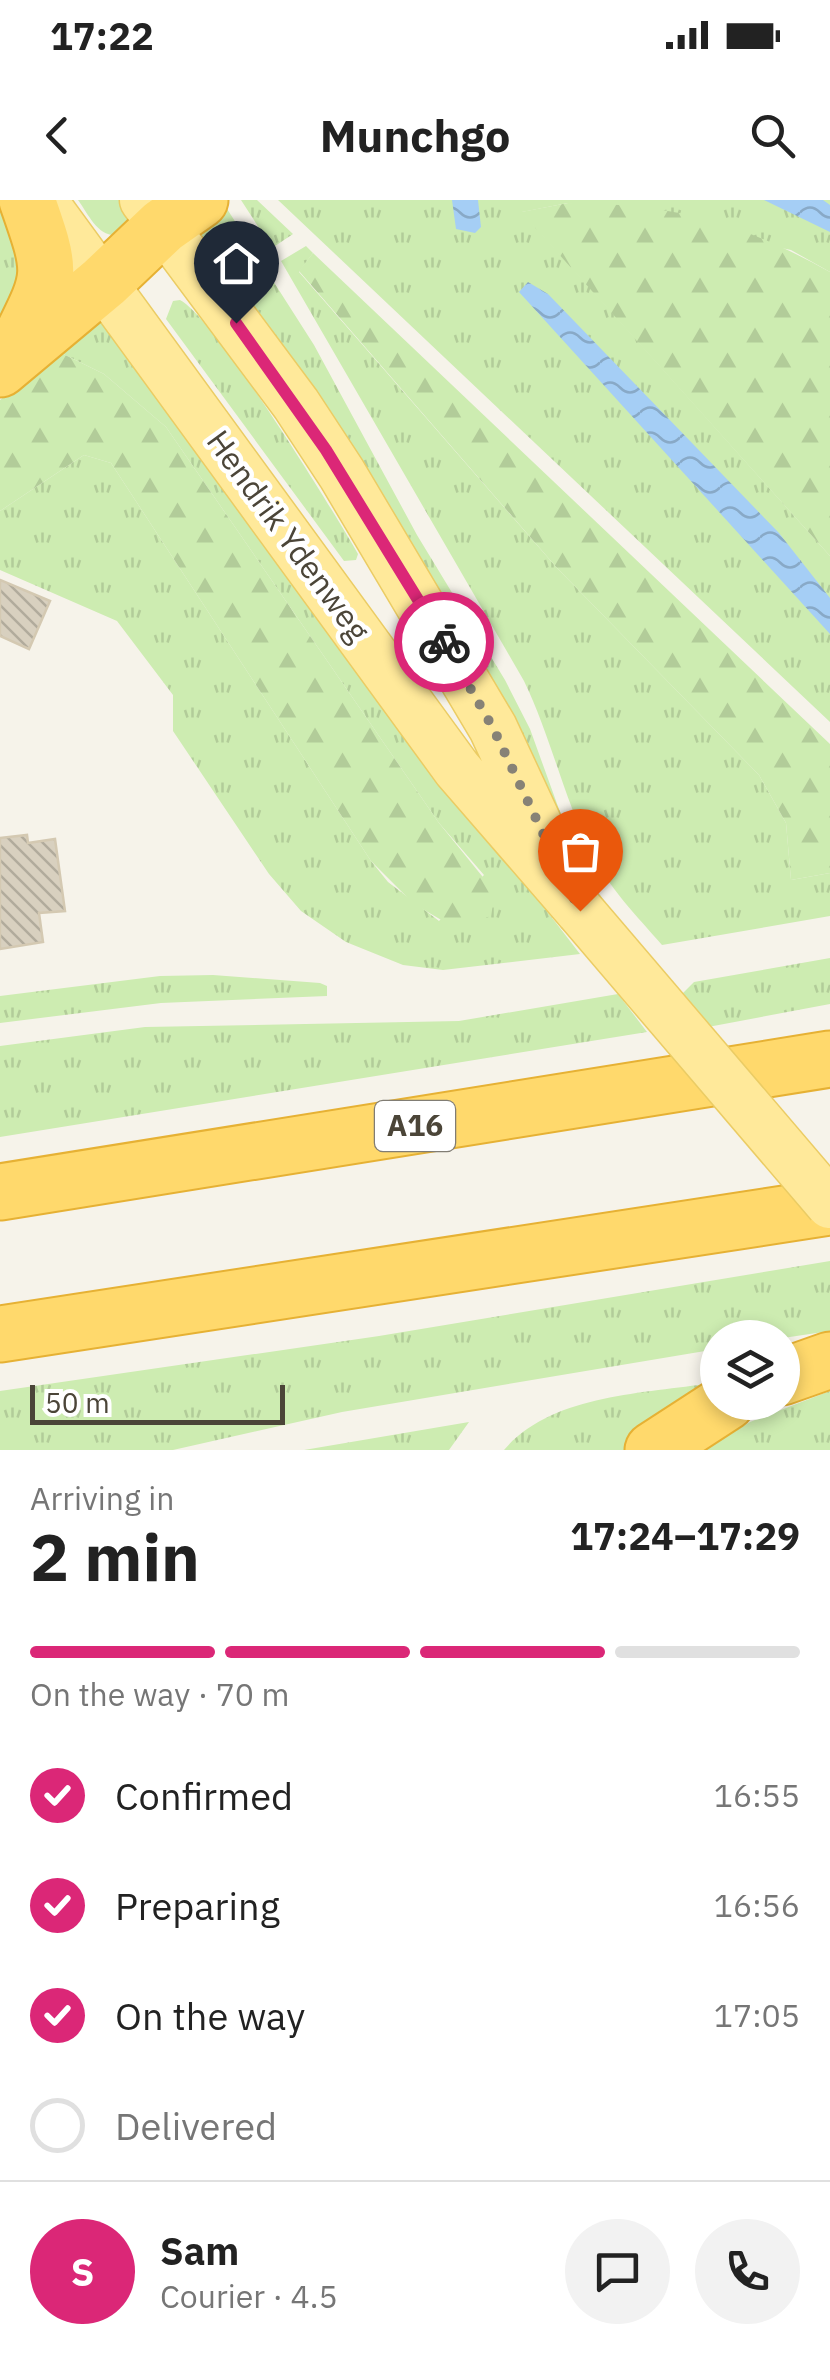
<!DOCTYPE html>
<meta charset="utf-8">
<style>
:root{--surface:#fff;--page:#f2f2f2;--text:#222;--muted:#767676;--line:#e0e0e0;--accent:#db2777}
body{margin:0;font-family:"IBM Plex Sans",sans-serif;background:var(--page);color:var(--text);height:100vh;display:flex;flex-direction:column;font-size:38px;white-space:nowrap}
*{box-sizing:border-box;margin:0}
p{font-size:32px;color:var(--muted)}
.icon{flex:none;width:55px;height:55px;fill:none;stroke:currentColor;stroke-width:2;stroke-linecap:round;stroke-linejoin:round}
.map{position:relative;height:1250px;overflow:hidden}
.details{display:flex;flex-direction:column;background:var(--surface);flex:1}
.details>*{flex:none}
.buttons{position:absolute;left:700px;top:1120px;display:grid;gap:20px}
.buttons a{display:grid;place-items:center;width:100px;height:100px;border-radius:50%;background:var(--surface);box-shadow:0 5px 15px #0003;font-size:50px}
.scale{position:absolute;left:30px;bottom:25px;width:255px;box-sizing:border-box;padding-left:10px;border:5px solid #4b4538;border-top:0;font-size:28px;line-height:35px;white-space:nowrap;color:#4b4538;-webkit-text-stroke:8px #fff;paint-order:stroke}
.pin{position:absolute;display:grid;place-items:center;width:85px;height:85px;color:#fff;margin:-102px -42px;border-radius:50% 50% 50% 0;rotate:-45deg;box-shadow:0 0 10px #0007}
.pin .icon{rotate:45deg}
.courier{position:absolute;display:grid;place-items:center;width:100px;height:100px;margin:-50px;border:8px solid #db2777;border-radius:50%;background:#fff;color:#222;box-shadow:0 2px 12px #0007}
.headline em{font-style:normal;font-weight:700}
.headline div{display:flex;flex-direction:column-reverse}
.headline{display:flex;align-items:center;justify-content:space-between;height:170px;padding:0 30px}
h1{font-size:65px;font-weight:700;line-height:75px}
.bar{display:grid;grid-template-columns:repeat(4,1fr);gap:15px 10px;align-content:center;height:120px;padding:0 30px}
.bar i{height:12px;border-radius:8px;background:var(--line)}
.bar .on{background:var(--accent)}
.bar p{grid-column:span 4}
.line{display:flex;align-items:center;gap:25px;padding:0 30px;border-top:2px solid var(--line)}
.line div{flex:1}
.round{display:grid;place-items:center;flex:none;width:105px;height:105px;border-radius:52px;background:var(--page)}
ol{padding:0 30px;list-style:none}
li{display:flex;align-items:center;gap:30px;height:110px}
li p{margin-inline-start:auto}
li .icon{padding:10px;border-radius:50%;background:var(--accent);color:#fff;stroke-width:4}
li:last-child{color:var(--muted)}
li i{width:55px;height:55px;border:5px solid var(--line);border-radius:50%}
.status{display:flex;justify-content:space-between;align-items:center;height:70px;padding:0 50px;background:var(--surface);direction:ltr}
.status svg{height:28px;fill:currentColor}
header{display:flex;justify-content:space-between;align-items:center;height:130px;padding:0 30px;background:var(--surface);font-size:45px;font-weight:700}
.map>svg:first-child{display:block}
</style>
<div class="status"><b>17:22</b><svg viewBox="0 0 49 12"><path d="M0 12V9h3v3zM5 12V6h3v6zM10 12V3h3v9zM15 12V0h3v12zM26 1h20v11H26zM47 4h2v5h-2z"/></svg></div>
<header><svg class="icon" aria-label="back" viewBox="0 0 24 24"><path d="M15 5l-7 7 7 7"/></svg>Munchgo<svg class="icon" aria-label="search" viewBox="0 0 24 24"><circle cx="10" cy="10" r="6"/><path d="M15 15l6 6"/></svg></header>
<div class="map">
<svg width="830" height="1250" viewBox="0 0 830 1250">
<defs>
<pattern id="grass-tufts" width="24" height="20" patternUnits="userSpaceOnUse" patternTransform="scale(2.5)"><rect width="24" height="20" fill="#cdecb1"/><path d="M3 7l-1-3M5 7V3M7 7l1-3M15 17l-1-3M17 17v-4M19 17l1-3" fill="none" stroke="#b2cc99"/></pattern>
<pattern id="forest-firs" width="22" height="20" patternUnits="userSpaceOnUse" patternTransform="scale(2.5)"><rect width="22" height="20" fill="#cdecb1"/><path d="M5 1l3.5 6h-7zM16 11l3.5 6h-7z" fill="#b2cc99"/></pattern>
<pattern id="water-waves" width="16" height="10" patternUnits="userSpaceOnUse" patternTransform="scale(2.5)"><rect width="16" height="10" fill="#a5cef5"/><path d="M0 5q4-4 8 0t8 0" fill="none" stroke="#88a9c7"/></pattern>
<pattern id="building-back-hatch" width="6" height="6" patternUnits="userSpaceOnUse" patternTransform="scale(2.5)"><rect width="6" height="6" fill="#d8d0bf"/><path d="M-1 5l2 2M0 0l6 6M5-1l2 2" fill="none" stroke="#b1ab9c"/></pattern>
</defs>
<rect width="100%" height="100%" fill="#f6f3ea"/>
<path fill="url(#grass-tufts)" d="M 0,0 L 7,0 C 16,45 29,81 0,121 Z
M 78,0 L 128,0 L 135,12 L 119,35 C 98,38 89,15 78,0 Z
M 241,0 L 257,0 L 293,34 L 272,48 Z
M 278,0 L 830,0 L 830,72 L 791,50 L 568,3 L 522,12 L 830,356 L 830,522 Z
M 222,1 L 314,145 L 417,335 L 505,480 L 530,529 L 577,659 L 537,606 L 186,33 Z
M 306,46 L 313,53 L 299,72 L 557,368 L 759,575 L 786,623 L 791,680 L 830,673 L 830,716 L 662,745 C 637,716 609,688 592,654 C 564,599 551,537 524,481 L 281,61 Z
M 102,98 L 404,526 L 580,754 L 443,770 L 403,765 L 346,742 L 301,711 L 269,674 L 173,531 L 173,495 L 117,421 L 0,370 L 0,311 L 84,255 L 111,263 L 371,661 L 388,682 L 439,721 L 484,675 L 439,623 L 166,227 L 104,174 L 59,152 Z
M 180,100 C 215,118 333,310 358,354 L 356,360 L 344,361 L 166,119 L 173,101 Z
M 830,758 L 830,804 L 708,827 L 681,795 L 694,782 Z
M 213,775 L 320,783 L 327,786 L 327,796 L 161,803 L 0,823 L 0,796 L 160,776 Z
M 618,794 L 647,832 L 0,937 L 0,846 L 145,827 L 459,821 Z
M 830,1061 L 830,1131 L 783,1138 L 718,1138 L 717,1149 L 342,1212 L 173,1250 L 0,1250 L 0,1191 L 379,1136 Z
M 711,1183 L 626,1250 L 504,1250 C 552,1194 643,1194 711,1183 Z
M 830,1191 L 830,1250 L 703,1250 L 750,1222 Z
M 469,1222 L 449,1250 L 304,1250 Z"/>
<path fill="url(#forest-firs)" d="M 568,3 C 673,4 738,21 830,72 L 830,356 L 521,12 Z
M 313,53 L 830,544 L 830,673 L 791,680 L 786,623 L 759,575 L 557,368 L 299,71 Z
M 59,152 L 104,174 L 166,227 L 439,623 L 495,692 L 491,716 L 455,728 L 414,704 L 371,661 L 111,263 L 84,255 L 0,311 L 0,200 Z"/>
<path fill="url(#water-waves)" d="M 452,0 L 478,0 L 481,27 L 475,33 L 456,29 Z
M 764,0 L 823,0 L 830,5 L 830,32 Z
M 528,82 L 548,94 L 779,333 L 830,398 L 830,434 L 519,92 Z"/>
<path fill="url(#building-back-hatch)" stroke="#d4c9b2" stroke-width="2.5" d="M 0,380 L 50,401 L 29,449 L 0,436 Z
M 27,635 L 28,643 L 55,639 L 65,711 L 39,713 L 43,742 L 0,749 L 0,638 Z"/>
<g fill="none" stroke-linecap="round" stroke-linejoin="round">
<g stroke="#ebcc64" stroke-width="51">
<path id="major" d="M 42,0 L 457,569 L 580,711
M 144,0 L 296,204 L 342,274 L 493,528 L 553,657"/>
</g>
<g stroke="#e6b134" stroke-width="59">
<path id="highway" d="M 15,150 C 52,75 55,79 27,0
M 0,169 L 104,82 L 163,26 L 200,0
M 0,992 L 830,859
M 0,1134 L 830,1007
M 782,1177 L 830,1160
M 653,1250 L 727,1202"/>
</g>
<use href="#major" stroke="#ffe99a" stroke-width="48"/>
<use href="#highway" stroke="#ffd96c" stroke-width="55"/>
<g stroke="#ebcc64" stroke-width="51" stroke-linecap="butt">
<path id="major-bridge" d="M 580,711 L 830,1004"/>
</g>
<use href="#major-bridge" stroke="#ffe99a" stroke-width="48"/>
</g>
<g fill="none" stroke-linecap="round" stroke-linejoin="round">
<path stroke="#878276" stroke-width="10" stroke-dasharray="0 18" d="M 444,442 L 493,528 L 580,711"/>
<path stroke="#db2777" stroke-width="12" d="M 236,123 L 326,250 L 444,442"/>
</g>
<g text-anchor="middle" stroke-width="9" stroke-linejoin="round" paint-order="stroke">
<rect fill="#fff" stroke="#817d74" stroke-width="2.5" x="375" y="901" width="80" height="50" rx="8"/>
<g font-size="30" font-weight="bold" fill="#4b4538">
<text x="415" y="936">A16</text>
</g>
<g font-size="32" fill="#4b4538" stroke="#fff">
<text transform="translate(288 336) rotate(54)" y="11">Hendrik Ydenweg</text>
</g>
</g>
</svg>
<div class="buttons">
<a><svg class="icon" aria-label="layers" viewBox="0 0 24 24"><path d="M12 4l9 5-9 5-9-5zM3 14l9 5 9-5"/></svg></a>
</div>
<div class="scale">50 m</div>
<div class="pin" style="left:580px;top:711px;background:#ea580c"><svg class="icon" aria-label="bag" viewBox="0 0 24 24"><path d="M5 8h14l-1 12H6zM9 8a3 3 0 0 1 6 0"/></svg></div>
<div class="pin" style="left:236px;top:123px;background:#1f2937"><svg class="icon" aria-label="home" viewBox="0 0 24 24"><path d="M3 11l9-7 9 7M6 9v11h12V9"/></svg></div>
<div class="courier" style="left:444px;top:442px"><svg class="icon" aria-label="bike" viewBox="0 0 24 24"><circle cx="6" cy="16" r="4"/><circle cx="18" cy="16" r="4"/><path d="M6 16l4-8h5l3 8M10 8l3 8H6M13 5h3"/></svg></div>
</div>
<section class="details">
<div class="headline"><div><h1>2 min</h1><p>Arriving in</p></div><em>17:24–17:29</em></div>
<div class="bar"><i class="on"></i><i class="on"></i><i class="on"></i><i></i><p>On the way · 70 m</p></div>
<ol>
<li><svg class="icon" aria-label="check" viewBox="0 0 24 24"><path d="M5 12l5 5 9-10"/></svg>Confirmed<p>16:55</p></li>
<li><svg class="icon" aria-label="check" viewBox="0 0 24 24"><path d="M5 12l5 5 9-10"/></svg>Preparing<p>16:56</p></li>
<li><svg class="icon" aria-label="check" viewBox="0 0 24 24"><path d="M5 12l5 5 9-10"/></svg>On the way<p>17:05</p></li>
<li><i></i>Delivered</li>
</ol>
<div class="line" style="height:180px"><b class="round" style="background:var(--accent);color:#fff">S</b><div><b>Sam</b><p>Courier · 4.5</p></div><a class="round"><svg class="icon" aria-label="chat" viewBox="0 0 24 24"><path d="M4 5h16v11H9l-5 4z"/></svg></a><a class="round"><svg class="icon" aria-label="phone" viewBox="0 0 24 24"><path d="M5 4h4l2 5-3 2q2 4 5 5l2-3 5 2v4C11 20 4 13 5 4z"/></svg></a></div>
</section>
